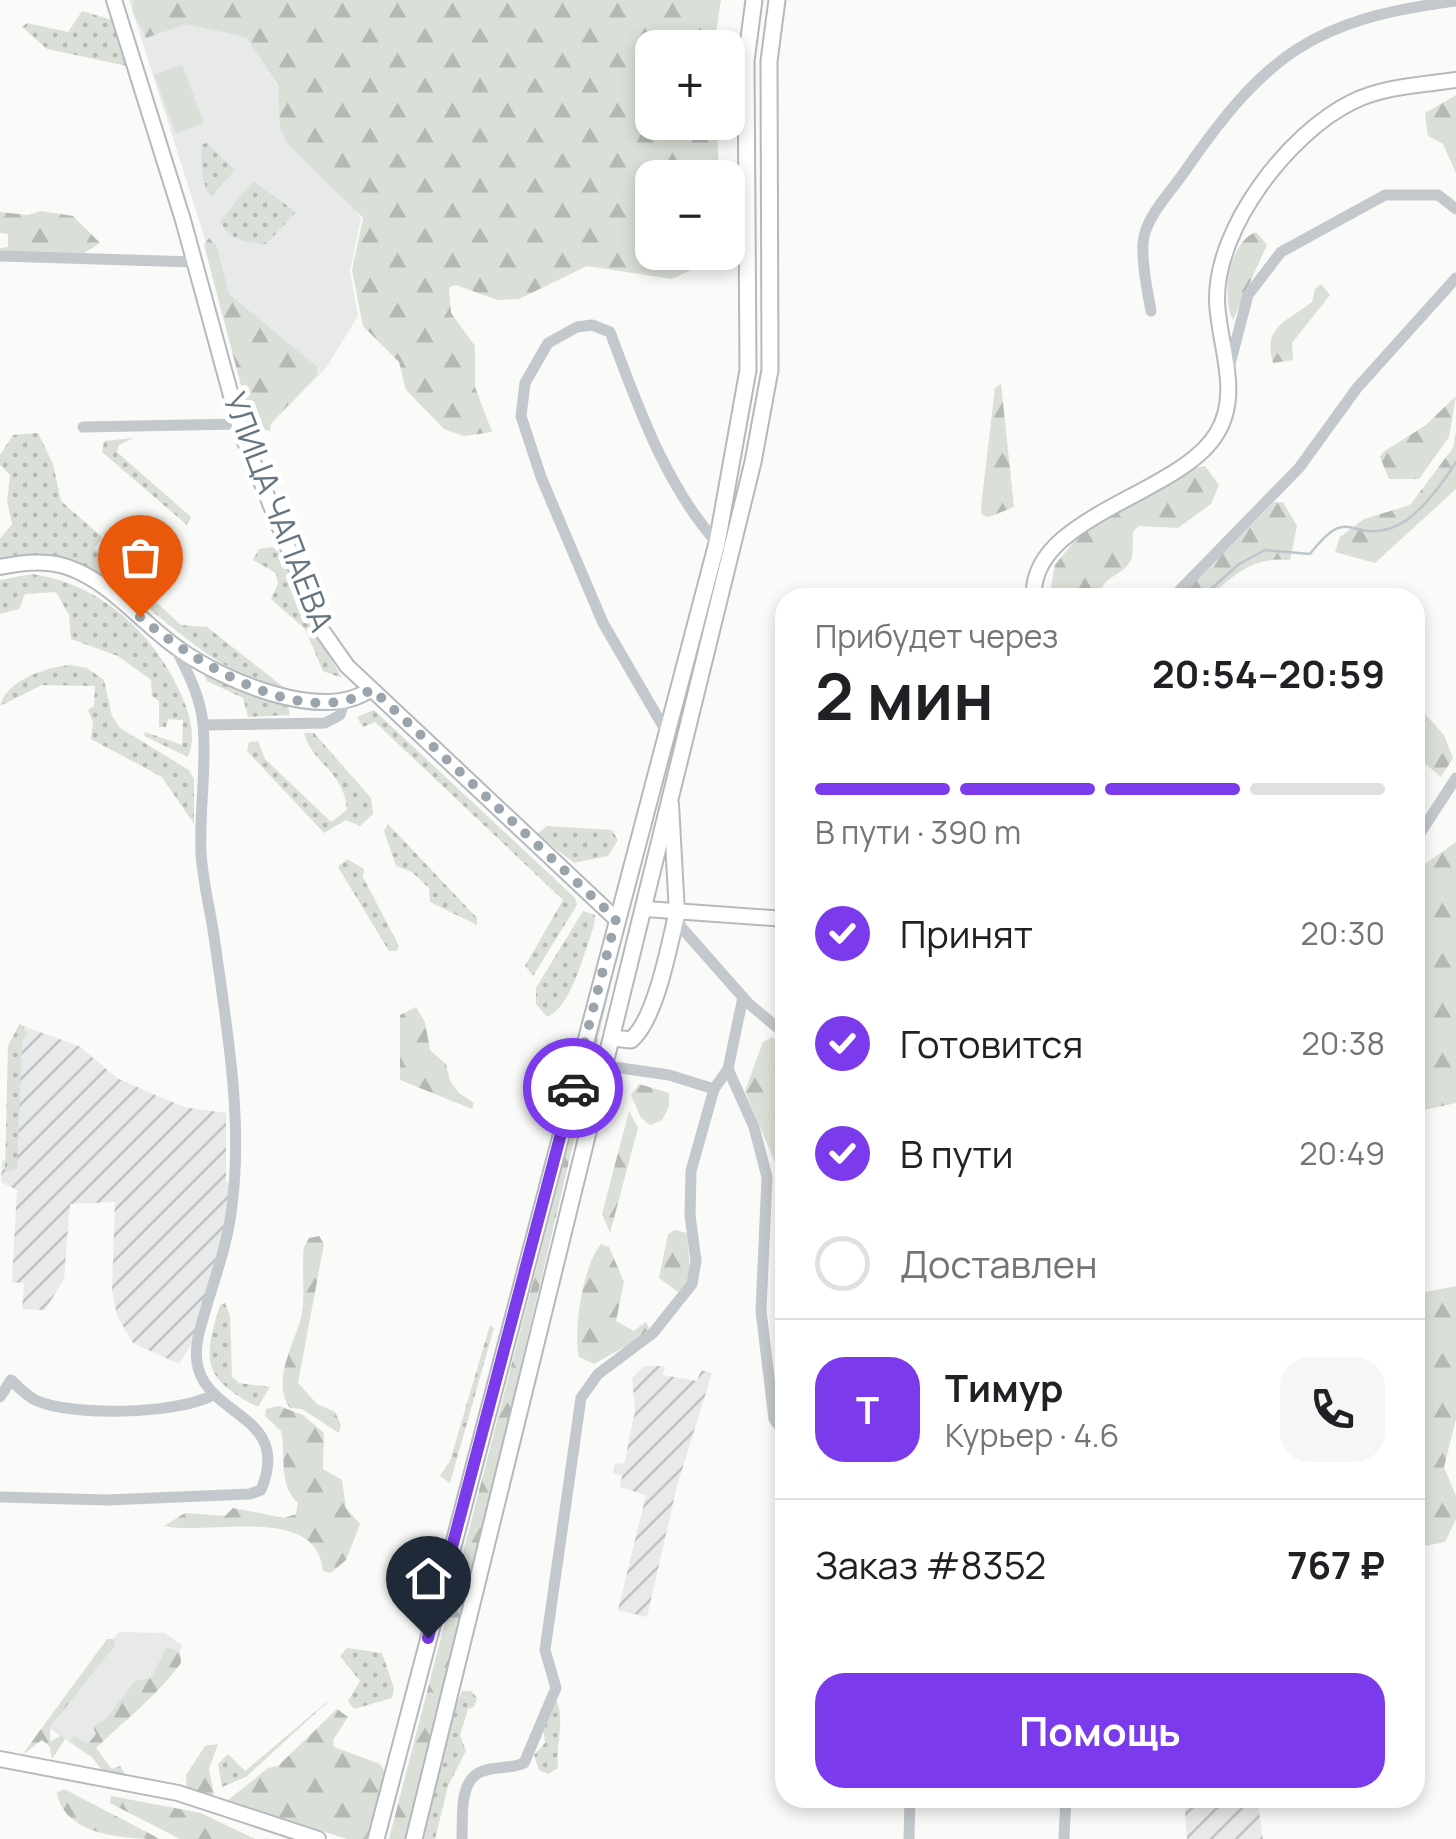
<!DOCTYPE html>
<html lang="ru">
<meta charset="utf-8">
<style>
:root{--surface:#fff;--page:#f6f6f6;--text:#202124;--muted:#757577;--line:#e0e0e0;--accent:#7c3aed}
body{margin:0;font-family:Manrope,sans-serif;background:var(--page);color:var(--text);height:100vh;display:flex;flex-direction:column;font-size:38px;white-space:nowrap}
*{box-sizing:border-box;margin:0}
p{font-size:32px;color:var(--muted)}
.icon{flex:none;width:55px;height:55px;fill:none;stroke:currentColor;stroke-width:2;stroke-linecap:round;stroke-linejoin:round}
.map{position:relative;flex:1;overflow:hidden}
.side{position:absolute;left:775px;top:588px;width:650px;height:1220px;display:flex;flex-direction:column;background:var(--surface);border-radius:30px;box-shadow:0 5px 15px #0003}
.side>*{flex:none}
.buttons{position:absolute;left:635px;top:30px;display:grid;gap:20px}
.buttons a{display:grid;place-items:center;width:110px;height:110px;border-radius:20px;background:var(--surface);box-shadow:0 5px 15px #0003;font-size:50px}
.pin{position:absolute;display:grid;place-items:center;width:85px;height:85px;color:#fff;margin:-102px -42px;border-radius:50% 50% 50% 0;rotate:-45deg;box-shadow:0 0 10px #0007}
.pin .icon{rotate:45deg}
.courier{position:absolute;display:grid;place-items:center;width:100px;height:100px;margin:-50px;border:8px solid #7c3aed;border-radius:50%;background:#fff;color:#222;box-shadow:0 2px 12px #0007}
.headline em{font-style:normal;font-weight:700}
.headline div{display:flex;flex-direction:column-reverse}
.headline{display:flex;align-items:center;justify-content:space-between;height:170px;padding:0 40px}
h1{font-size:65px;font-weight:700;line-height:75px}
.bar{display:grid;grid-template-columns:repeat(4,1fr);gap:15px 10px;align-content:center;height:120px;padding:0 40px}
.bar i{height:12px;border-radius:8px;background:var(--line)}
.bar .current{background:var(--accent)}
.bar p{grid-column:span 4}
.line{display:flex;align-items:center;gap:25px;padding:0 40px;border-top:2px solid var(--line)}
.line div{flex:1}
.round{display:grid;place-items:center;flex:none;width:105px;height:105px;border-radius:30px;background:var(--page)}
ol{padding:0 40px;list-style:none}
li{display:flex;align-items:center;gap:30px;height:110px}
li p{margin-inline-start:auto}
li .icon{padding:10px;border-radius:50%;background:var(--accent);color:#fff;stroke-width:4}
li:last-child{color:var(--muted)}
li i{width:55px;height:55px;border:5px solid var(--line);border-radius:50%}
.primary-button{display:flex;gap:20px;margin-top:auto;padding:20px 40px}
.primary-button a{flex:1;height:115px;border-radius:30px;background:var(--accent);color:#fff;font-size:40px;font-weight:700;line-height:115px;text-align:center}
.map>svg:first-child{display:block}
</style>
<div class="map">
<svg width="1456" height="1839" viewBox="0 0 1456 1839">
<defs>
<pattern id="industrial-furrows" width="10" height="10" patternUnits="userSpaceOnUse" patternTransform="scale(2.5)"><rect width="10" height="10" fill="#e8e9e9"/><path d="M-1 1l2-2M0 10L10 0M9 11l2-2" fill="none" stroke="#c0c1c2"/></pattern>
<pattern id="grass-dots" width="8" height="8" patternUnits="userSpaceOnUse" patternTransform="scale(2.5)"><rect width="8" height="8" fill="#dadfd7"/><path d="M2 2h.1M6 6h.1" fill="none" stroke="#b4b9b4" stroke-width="1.8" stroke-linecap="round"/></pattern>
<pattern id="forest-firs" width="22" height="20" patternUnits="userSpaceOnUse" patternTransform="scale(2.5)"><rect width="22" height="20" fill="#dadfd7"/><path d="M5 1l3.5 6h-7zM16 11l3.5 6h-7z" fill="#b4b9b4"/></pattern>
</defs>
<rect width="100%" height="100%" fill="#fafaf8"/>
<path fill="#e8e9e9" d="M 129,0 L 224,0 L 361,219 L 350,271 L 358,316 L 326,368 L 271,424 L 254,416 L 201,226 Z
M 119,1632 L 165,1633 L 183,1646 L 89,1756 L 46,1726 Z"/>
<path fill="url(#industrial-furrows)" d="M 20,1025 L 79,1046 L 117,1078 L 153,1094 L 184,1107 L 226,1113 L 226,1181 L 232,1188 L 229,1234 L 193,1342 L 179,1364 L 133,1343 L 117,1316 L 112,1290 L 115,1202 L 70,1204 L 64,1279 L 45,1310 L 22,1309 L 24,1283 L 12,1282 L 17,1190 L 1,1182 L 2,1160 L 11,1160 Z
M 644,1366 L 665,1366 L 663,1375 L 697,1381 L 701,1370 L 712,1373 L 677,1486 L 647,1617 L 618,1610 L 646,1495 L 620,1487 L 622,1476 L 613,1473 L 615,1463 L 624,1464 L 635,1411 L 632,1378 Z
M 1184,1798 L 1257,1798 L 1263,1839 L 1187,1839 Z"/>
<path fill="url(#grass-dots)" d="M 82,11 L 112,20 L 127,66 L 47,49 L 22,27 L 27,23 L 68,32 Z
M 207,143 L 235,170 L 211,197 C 201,184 201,162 202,144 Z
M 253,181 L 296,212 L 266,244 C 247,242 229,241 220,221 Z
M 38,433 L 53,464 L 61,501 L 102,537 L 94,549 L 130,571 L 135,583 L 181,625 L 207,627 L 286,689 C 271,688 256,680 242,674 C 157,634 103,535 0,559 L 0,539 L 12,524 L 7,501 L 10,475 L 0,465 L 0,455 L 13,435 Z
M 133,438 L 119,445 L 117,452 L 191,517 L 187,525 L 102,452 L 104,441 Z
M 273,547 L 283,557 L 313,628 L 342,678 L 323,671 L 305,629 L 271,599 L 278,584 L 276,573 L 253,560 L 259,549 Z
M 32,574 C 98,583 152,631 179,690 C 189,711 197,735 188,757 L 144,736 L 145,732 L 182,745 L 183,720 L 168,719 L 166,727 L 159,727 L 159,701 L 152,696 L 151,680 L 118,656 L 71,639 L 69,615 L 56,592 L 25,594 L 19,609 L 0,614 L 0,580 Z
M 71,665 L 87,668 L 104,680 L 112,716 L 120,728 L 189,770 L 194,779 L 194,824 L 162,777 L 91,739 L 93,722 L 88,710 L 94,706 L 95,686 L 42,685 L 0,706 C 6,680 47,667 71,665 Z
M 203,672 L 288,705 L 290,715 L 248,717 L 243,698 L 207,681 Z
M 374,710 L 575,898 L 577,905 L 533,976 L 525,966 L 563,900 L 375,722 L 363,727 L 357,717 Z
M 304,733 L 314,733 L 371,798 L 373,814 L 360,826 L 346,820 L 324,833 L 247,751 L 249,742 L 258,741 L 265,759 L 331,822 L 347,810 C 344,770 312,764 304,733 Z
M 388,824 L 477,918 L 477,925 L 430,902 L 429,888 L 412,872 L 396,866 L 384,831 Z
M 547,826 L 612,830 L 618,840 L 608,856 L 574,863 L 537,834 Z
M 347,859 L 364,869 L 363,877 L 399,946 L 397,951 L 389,951 L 338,867 Z
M 583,911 L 595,915 L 594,926 C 584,951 572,1007 547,1017 L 536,1004 L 536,988 Z
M 20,1023 L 27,1033 L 22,1043 L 17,1169 L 5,1172 L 8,1046 Z
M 225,1303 L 230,1316 L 232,1377 L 239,1383 L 270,1387 L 258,1407 C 203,1378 202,1363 220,1305 Z
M 490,1325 L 494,1328 L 450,1483 L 440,1476 L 450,1461 Z
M 347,1648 L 382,1653 L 394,1688 L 392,1698 L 354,1709 L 348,1701 L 360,1681 L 340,1656 Z
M 462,1691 L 471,1691 L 477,1698 L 474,1707 L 468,1709 L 460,1735 L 466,1751 L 448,1786 L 435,1839 L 424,1839 L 453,1711 Z
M 334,1696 L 246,1777 L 222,1787 L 218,1764 L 228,1754 L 245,1771 Z
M 556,1700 C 566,1719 555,1746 558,1768 L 548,1774 L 539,1770 L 534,1755 L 545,1743 L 543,1726 Z"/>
<path fill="url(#forest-firs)" d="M 133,0 L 721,0 L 714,47 L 652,48 L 652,122 L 717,123 L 719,177 L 652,178 L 652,252 L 721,253 L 721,256 L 672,279 L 587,266 L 519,299 L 497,300 L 456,285 L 449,287 L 451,313 L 475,346 L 475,387 L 492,432 L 464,436 L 444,429 L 406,390 L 399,362 L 363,326 L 352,270 L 363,218 L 287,143 L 280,127 L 278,85 L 246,37 L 186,24 L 146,38 L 133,12 Z
M 1456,95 L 1456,173 L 1443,144 L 1428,136 L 1425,113 Z
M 41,211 L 73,216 L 100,243 L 83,254 L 0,253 L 0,248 L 8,247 L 8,234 L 0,233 L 0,212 L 28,215 Z
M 1256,232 L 1267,245 L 1233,320 C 1221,296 1228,243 1256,232 Z
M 209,238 L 217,247 L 229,294 L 317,367 L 317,375 L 271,423 L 270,431 L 258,428 L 248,412 L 204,245 Z
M 1321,284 L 1330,295 L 1292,343 L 1293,360 L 1273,363 C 1262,326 1288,321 1312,302 L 1315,289 Z
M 1001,384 L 1014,507 L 989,517 L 982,515 L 981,507 L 995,388 Z
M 1456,396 L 1449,437 L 1419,479 L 1389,479 L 1380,457 L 1383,452 L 1426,425 Z
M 1456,431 L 1456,489 L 1375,563 L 1335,552 L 1340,537 L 1364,519 L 1410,505 L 1453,448 Z
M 1205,466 L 1219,485 L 1211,504 L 1178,528 L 1139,526 L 1133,532 C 1131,543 1136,557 1127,566 C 1114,579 1103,577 1099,597 L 1049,598 L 1055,565 L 1080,534 L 1194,468 Z
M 1274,502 L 1283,502 L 1297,526 L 1290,560 C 1254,556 1235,574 1209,597 L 1179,598 Z
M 1415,703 L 1444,735 L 1453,758 L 1441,777 L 1415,755 Z
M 1456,842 L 1456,1103 L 1415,1112 L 1415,871 Z
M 621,941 L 436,1725 L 406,1839 L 389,1839 Z
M 416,1007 L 425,1022 L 430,1050 L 446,1064 L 450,1081 L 459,1093 L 474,1103 L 472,1109 L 400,1080 L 400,1015 Z
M 772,1037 L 785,1048 L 785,1096 L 777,1104 L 779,1172 L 745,1091 L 763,1042 Z
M 639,1084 L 669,1093 L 669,1106 L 662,1120 L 650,1125 L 641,1118 L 631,1095 Z
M 629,1111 L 638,1128 L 610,1233 L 602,1214 Z
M 675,1230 L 687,1233 L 691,1282 L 678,1292 L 659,1278 L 668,1234 Z
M 319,1236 L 324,1244 L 298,1383 L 317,1404 L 335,1412 L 341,1425 L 339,1433 L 302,1409 L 290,1408 C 271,1382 294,1344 301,1318 C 306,1296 301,1270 304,1247 L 309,1238 Z
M 601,1244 L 609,1247 L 624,1282 L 616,1321 L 634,1331 L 646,1322 L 649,1328 L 644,1336 L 594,1364 L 579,1357 C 573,1330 583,1265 601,1244 Z
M 1456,1286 L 1456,1419 L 1444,1467 L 1456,1496 L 1456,1519 L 1445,1542 L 1415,1548 L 1415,1294 Z
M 279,1406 L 303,1415 L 324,1433 L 323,1469 L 342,1480 L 346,1508 L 360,1524 L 346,1560 L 331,1573 L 323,1571 C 317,1503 208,1536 164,1526 L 185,1513 L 225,1516 L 233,1508 L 284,1518 L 296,1514 L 298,1503 C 277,1483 287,1458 281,1431 L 265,1416 L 266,1409 Z
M 107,1639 L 114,1639 L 115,1645 L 50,1727 L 50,1742 L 62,1735 L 65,1739 L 52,1759 L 50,1747 L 42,1740 L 22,1755 Z
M 167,1647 L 180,1652 L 181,1663 C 157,1696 125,1720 96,1748 L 112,1769 L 120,1766 L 125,1774 L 107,1777 L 92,1757 L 70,1741 L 74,1736 L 88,1744 L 96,1734 L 93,1727 L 105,1720 L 135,1681 L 151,1678 Z
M 337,1709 L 348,1717 L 333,1740 L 334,1747 L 380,1764 L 385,1772 L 366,1839 L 347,1839 L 227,1801 L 268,1768 L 278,1766 Z
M 218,1744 L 209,1769 L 214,1795 L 187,1791 L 186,1775 L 205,1746 Z
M 64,1789 L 160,1839 C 127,1839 64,1836 57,1793 Z
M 111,1796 L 201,1813 L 255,1839 L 180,1839 L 110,1803 Z"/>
<path fill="#dadfd7" d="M 182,65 L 204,123 L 176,134 L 154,75 Z"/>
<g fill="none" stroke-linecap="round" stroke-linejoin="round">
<path stroke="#bbc7cb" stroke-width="2.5" d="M 1201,598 L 1239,564 L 1265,550 L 1310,554 C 1350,503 1347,542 1391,528 C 1417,520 1442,484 1456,462"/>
<g stroke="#b5babe" stroke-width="18">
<path id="major" d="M 114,0 L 183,220 L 241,432 L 321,629 L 347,666 L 616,919
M 0,567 C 25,562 51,559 75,570 C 115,587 144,625 179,649 C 222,680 323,724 371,689
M 1034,598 C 1028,516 1181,495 1217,433 C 1242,392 1218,344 1217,300 C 1216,227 1289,133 1352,102 C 1384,86 1422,85 1456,80
M 671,804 L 677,913
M 646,909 L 785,919
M 0,1759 L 178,1793 L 318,1839"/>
</g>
<g stroke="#b4b9bd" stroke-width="19">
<path id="highway" d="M 613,1038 L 631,1040 C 656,1019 669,946 677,913
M 376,1839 L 717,543 L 748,370 L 746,61 L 754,0
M 414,1839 L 753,462 L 770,370 L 769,61 L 777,0"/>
</g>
<path stroke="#c3c8cc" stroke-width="11" d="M 0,256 L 194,262
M 1151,311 C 1147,289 1142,265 1143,243 C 1145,217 1171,192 1185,171 C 1266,54 1314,19 1456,1
M 1229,368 L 1248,295 L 1281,252 L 1385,195 L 1438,195 L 1456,209
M 83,427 L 239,424
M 1172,598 L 1299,468 L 1357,388 L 1456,278
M 203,725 L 325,723 L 340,715 L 344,703
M 667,733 L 603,623 L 541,477 L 521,416 L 525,383 L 548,343 L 577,327 L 592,325 L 610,332 C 638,406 664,483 717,543
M 1415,841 L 1456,778
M 677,913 L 681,927 L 748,1003 L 785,1034
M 607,1066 L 669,1075 L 714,1089
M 728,1069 L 754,1127 L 767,1177 L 761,1311 L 774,1419 L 785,1434
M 0,1397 L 11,1380 C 18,1387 26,1395 35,1400 C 72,1417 175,1414 211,1396
M 0,1497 L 107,1500 L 250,1494 L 261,1490 C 297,1404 181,1420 198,1338 C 208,1294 227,1252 232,1206 C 243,1119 227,1029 215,943 C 211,913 203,884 201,853 C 199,811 207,767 203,725 C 201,697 187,671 175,647
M 462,1839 C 463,1818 458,1779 483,1771 C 497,1766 511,1769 524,1763 L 556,1688 L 545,1650 L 581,1398 L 598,1374 L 653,1333 L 692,1284 L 696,1261 L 690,1215 L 691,1171 L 714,1089 L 728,1069 L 743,997
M 909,1839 L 910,1798
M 1064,1839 L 1066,1798"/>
<use href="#major" stroke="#fff" stroke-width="14"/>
<use href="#highway" stroke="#fff" stroke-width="15"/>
</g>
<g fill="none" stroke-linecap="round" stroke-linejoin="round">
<path stroke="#99a4ac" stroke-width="10" stroke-dasharray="0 18" d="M 140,617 C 191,660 306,734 372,689 L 616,919 L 573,1088"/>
<path stroke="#7c3aed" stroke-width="12" d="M 428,1638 L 573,1088"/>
</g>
<g text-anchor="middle" stroke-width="10" stroke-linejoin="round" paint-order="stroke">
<g font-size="32" fill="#657683" stroke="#fff">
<text transform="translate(278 512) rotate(69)" y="11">УЛИЦА ЧАПАЕВА</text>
</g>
</g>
</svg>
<div class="buttons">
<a>+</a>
<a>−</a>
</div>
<div class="pin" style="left:140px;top:617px;background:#ea580c"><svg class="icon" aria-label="bag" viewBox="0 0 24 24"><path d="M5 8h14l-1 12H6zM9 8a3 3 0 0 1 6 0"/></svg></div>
<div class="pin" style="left:428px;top:1638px;background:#1f2937"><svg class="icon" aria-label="home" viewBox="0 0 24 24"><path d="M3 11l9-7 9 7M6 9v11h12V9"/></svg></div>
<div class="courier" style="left:573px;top:1088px"><svg class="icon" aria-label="car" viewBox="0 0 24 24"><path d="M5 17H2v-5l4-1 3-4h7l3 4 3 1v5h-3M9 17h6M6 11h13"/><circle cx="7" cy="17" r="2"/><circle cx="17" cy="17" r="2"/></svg></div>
<section class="side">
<div class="headline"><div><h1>2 мин</h1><p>Прибудет через</p></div><em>20:54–20:59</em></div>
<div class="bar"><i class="current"></i><i class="current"></i><i class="current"></i><i></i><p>В пути · 390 m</p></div>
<ol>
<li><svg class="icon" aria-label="check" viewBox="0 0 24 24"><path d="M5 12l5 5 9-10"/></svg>Принят<p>20:30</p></li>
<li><svg class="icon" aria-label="check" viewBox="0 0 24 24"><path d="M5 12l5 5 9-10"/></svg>Готовится<p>20:38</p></li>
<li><svg class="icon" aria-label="check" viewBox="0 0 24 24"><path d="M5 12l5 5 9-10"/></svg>В пути<p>20:49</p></li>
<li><i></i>Доставлен</li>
</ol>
<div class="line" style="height:180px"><b class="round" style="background:var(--accent);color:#fff">Т</b><div><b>Тимур</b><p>Курьер · 4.6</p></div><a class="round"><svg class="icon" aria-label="phone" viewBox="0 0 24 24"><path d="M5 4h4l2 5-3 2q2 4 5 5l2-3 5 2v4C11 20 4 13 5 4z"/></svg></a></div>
<div class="line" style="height:130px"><div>Заказ #8352</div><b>767 ₽</b></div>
<div class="primary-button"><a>Помощь</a></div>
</section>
</div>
